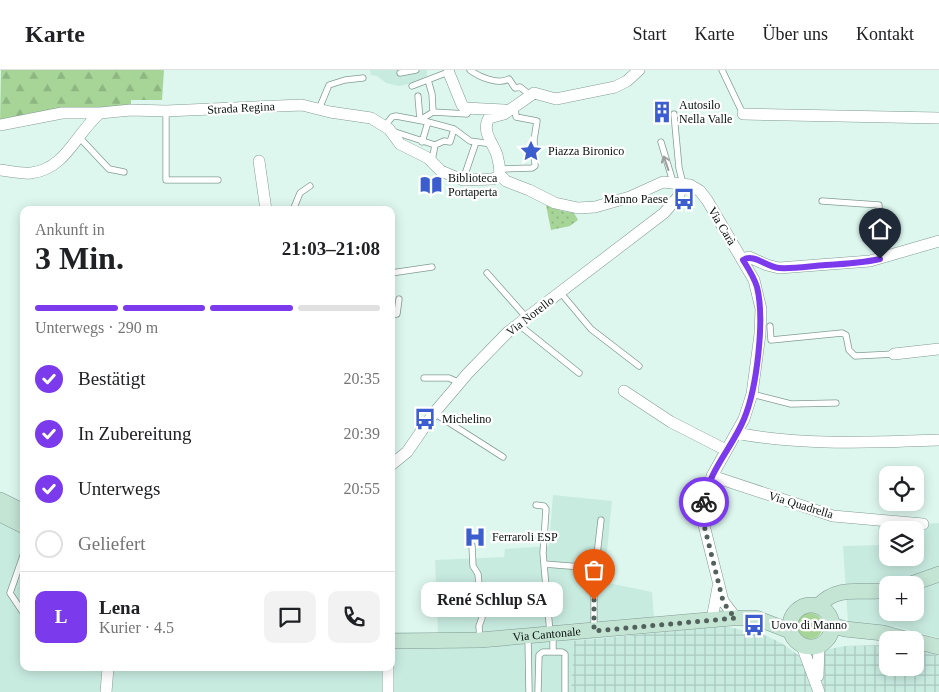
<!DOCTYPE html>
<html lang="de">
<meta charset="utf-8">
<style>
:root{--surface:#fff;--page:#f2f2f2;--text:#202124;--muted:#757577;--line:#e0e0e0;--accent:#7c3aed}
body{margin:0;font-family:Georgia,serif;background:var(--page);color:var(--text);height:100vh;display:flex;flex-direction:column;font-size:19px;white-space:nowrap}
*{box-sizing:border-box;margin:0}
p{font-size:16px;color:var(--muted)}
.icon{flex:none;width:28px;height:28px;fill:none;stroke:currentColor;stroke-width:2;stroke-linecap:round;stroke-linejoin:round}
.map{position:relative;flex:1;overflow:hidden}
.sheet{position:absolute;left:20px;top:136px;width:375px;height:465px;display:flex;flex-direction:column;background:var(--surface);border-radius:10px;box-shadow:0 2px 12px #0003}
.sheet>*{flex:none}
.tools{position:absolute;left:879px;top:396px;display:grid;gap:10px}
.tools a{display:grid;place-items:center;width:45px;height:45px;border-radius:10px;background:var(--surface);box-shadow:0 2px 12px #0003;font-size:25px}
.pin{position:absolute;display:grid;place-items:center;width:42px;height:42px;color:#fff;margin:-51px -21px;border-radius:50% 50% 50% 0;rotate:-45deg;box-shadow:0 0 5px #0007}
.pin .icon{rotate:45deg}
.courier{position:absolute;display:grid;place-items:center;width:50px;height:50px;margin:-25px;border:4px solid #7c3aed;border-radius:50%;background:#fff;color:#222;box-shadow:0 1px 6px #0007}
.bubble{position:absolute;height:35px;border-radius:10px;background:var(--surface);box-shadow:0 2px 12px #0003;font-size:16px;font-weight:800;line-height:35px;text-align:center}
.head em{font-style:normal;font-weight:800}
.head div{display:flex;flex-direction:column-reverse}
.head{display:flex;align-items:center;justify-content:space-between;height:85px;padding:0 15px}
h1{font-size:32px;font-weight:800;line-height:38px}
.bar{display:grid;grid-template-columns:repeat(4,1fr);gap:8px 5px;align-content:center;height:60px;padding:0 15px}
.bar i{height:6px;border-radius:4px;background:var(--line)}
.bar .active{background:var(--accent)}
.bar p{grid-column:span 4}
.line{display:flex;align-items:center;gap:12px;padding:0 15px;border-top:1px solid var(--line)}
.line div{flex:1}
.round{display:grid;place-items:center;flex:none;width:52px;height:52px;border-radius:10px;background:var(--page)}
ol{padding:0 15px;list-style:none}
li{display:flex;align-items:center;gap:15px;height:55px}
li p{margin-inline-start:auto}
li .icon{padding:5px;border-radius:50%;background:var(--accent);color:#fff;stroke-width:4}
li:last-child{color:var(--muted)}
li i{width:28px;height:28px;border:2px solid var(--line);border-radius:50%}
header{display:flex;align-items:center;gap:30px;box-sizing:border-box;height:70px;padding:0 25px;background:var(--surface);border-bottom:1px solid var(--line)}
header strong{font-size:24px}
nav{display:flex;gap:28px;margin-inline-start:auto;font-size:18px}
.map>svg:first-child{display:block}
</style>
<header>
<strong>Karte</strong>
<nav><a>Start</a><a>Karte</a><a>Über uns</a><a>Kontakt</a></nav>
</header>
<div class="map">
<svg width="939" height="622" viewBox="0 0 939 622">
<defs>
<pattern id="industrial-grid" width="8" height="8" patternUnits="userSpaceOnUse" patternTransform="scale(1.25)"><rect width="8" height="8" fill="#c8ebe0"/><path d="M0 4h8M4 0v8" fill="none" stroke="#aac8bf"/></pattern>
<pattern id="forest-firs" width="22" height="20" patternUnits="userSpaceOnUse" patternTransform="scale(1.25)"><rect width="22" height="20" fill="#a6d597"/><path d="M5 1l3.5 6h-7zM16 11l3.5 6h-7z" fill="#8db681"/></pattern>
<pattern id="park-dots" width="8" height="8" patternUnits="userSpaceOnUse" patternTransform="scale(1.25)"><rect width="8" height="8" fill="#a6d597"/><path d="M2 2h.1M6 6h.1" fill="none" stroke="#8db681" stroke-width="1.8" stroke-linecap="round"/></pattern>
</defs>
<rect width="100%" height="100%" fill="#ddf7ef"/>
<path fill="#c8ebe0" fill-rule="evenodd" d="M 370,0 L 427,0 L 427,6 L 412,13 L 399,16 L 386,13 L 377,6 L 371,5 Z
M 553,425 L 612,431 L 604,512 L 652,522 L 655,562 L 574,571 L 571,622 L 0,622 L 0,452 L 24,465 L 24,598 L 391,598 L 391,562 L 438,563 L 435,490 L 504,487 L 505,479 L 549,476 Z
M 878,451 L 923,454 L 939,453 L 939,568 L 897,557 L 848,553 L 843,476 L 879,475 ZM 888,460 L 915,460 L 915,488 L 888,488 ZM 888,515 L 915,515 L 915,542 L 888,542 Z"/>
<path fill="url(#industrial-grid)" d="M 725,556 L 767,566 L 783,574 L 798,585 L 845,576 L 887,575 L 888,598 L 915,598 L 915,578 L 939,586 L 939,622 L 571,622 L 574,571 Z"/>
<path fill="#a6d597" d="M797 556a13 13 0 1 1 26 0a13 13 0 1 1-26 0Z"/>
<path fill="url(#forest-firs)" d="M 1,0 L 164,0 L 162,30 L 131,30 L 131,40 L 0,55 Z"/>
<path fill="url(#park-dots)" d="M 546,135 L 562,141 L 574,143 L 578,150 L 570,156 L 551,160 Z"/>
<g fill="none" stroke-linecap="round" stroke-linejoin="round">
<g stroke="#839b94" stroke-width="7">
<path id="service" d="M 470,0 C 479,7 498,15 509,9 L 515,18 L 520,17 L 530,25
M 722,0 L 743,44
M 400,3 L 416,0
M 428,10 L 432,24 L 433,42
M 412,16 L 451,1
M 418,26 L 420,50
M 319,39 L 329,15 L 345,10 L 363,8
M 166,41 L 166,110 L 218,110
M 674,44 L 679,98 L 683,114
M 420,50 L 433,42 L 467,44 L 469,39
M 385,56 L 392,47 L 396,46 L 428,52 L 454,59 L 470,71 L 492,74
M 392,63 L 395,62 L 435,75
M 79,67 L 109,99 L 124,102
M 422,72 L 428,52
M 661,72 L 673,112
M 432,91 L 435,75 L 444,71 L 450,72 L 454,59
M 499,99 L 532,98 L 535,96 L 534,70 L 537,51 L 516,47 L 515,35
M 463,110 L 476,72
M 822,131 L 879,135 L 880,189
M 293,140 L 300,123 L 310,116
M 391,203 L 432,197
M 487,203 L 526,247
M 560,222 L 591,259 L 639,296
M 391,245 L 397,244 L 399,229
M 518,254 L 579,303
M 770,256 L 771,270 L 842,263 L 846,265 L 849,280 L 855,286 L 894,284
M 424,308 L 449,308 L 460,313
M 752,324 L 791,334 L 836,333
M 434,343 L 503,387
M 536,435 L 544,436 L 546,439 L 543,483 L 550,563
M 472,476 L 473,496 L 478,504 L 482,548 L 479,556 L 480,569
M 24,483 L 10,523 L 24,544
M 544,494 L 595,498
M 594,558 L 594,511 L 601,450
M 528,567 L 529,622
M 553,582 L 553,564
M 538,622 L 539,585 L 543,582 L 562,582 L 565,584 L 565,622"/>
</g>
<g stroke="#839b94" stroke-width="12">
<path id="minor" d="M 449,3 L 462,35 L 465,38 L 504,40
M 743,44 L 939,48
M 0,55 L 62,43 L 100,43 L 131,40 L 166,41 L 302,35 L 330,42 L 371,48 L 389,59 L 400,74 L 428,88 L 441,101 L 463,110 L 493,109 L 500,105 L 506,111 L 529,120 L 555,133 L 578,138 L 595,137 L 630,127 L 663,112 L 690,115 L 700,121 L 707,130 L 754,210 L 761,239 L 760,264 L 752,324 L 744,349 L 712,406 L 704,434 L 704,455 L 723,531 L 736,548
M 259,91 L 266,140
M 0,100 C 10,101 21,104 31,103 C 66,99 76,63 100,43
M 500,105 C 500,99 499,92 497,85 C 493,73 481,61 489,48 L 504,44 L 534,23 L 556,29 L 615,17 L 627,11 L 639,0
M 743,189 L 749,187 L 767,195 L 779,198 L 870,191 L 939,171
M 894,284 L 939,279
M 624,321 L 671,352 L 726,380
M 736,363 C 803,376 871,372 939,370
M 391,395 L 407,382 L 434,343 L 468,303 L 508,262 L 664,143 L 678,127 L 683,114
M 712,406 L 833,446 L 923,454
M 712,549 L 718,517
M 802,576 L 819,622
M 388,598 L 388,622
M 818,606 L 819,576
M 106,622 L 108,598"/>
</g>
<g stroke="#839b94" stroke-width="16">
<g id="secondary">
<path d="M 0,430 L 24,442"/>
<path d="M 0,444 L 24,456"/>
<path d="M 908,515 L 939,504"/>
<circle cx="811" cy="556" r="21"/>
<path d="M 818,536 C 840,513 862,525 888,520"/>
<path d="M 832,555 L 845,559 L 883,563 L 909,570"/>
<path id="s1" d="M 391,571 L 480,570 L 731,548 L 756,548 L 790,561"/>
<path d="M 915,571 L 939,577"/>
</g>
</g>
<use href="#service" stroke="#fff" stroke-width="5.5"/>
<use href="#minor" stroke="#fff" stroke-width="11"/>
<use href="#secondary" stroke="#c4e4d4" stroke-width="15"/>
</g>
<defs><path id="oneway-shaft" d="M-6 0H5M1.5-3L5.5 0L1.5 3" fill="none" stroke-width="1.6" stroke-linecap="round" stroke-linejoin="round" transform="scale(1.25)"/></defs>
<use stroke="#9c9f9e" href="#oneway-shaft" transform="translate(666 93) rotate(-109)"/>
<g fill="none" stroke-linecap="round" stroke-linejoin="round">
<path stroke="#52615c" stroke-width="5" stroke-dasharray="0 9" d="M 594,530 L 594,561 L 736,548 L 729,541 L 723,531 L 704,455 L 704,432"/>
<path stroke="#7c3aed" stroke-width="6" d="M 704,432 C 709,400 732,378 744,349 C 757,318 765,249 757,217 C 754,207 748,198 743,190 C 754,183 766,197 779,198 C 794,199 810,196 826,195 C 844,194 862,193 880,189"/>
</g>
<defs>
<g id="building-bare" transform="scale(1.725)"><path d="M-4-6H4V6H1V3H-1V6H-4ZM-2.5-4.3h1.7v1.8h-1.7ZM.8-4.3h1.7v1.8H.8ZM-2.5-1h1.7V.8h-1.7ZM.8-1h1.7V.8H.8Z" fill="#3b5dce" stroke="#fff" stroke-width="2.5" paint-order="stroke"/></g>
<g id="sight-bare" transform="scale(1.725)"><path d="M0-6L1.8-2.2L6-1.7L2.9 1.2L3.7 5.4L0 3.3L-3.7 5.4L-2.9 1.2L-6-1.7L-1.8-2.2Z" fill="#3b5dce" stroke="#fff" stroke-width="2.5" paint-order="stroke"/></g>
<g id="library-bare" transform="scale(1.725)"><path d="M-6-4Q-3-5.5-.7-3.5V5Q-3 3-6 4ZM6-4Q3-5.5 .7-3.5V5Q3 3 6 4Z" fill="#3b5dce" stroke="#fff" stroke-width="2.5" paint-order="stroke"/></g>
<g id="bus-bare" transform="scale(1.725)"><path d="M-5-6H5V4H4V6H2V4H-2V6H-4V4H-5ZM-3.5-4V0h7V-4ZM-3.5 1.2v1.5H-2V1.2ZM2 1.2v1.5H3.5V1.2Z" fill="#3b5dce" stroke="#fff" stroke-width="2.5" paint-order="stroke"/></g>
<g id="hospital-bare" transform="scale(1.725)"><path d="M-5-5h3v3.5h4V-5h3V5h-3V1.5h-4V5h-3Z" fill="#3b5dce" stroke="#fff" stroke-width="2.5" paint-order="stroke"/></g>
</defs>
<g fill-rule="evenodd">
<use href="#building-bare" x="662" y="42"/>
<use href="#sight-bare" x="531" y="81"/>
<use href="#library-bare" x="431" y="115"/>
<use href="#bus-bare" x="684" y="129"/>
<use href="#bus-bare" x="425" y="349"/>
<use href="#hospital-bare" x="475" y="467"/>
<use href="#bus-bare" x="754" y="555"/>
</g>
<g text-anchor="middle" stroke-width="4.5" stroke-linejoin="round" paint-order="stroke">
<g font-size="12" fill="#07100d" stroke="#fff" text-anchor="start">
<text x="679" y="39">Autosilo<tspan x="679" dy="14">Nella Valle</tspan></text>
<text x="548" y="85">Piazza Bironico</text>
<text x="448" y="112">Biblioteca<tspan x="448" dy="14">Portaperta</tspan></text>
<text x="668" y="133" text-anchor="end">Manno Paese</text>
<text x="442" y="353">Michelino</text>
<text x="492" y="471">Ferraroli ESP</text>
<text x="771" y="559">Uovo di Manno</text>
</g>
<g font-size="12" fill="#07100d" stroke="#fff">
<text transform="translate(241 38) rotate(-3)" y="4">Strada Regina</text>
<text transform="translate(722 156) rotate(59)" y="4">Via Carà</text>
<text transform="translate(530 246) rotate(-38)" y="4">Via Norello</text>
<text transform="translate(801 435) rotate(17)" y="4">Via Quadrella</text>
<text dy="4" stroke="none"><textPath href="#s1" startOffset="156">Via Cantonale</textPath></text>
</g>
</g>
</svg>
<div class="tools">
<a><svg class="icon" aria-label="locate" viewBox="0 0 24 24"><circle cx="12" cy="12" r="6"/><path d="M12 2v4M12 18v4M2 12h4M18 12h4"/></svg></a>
<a><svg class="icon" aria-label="layers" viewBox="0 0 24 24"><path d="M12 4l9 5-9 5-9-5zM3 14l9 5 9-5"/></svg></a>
<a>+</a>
<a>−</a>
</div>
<div class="pin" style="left:594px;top:530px;background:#ea580c"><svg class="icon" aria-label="bag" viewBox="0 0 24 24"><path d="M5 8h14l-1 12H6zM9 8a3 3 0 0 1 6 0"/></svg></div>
<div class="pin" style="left:880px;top:189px;background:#1f2937"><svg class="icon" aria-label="home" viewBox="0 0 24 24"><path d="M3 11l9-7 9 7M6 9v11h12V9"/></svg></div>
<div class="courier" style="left:704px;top:432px"><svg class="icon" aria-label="bike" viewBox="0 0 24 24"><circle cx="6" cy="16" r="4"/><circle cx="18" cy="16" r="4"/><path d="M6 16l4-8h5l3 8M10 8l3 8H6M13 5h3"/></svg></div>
<div class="bubble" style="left:421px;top:512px;width:142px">René Schlup SA</div>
<section class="sheet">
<div class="head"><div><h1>3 Min.</h1><p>Ankunft in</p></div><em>21:03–21:08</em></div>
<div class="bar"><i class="active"></i><i class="active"></i><i class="active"></i><i></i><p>Unterwegs · 290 m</p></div>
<ol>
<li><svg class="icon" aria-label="check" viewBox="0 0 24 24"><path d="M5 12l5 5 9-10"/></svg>Bestätigt<p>20:35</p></li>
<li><svg class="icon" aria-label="check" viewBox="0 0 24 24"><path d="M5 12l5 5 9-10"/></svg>In Zubereitung<p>20:39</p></li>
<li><svg class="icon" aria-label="check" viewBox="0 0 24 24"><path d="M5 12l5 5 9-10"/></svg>Unterwegs<p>20:55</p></li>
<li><i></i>Geliefert</li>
</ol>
<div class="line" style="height:90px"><b class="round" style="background:var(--accent);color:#fff">L</b><div><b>Lena</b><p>Kurier · 4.5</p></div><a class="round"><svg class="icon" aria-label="chat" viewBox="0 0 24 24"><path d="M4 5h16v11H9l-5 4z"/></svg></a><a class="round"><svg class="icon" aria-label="phone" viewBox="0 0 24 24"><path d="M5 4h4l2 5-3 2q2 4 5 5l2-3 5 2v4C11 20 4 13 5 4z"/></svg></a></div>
</section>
</div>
